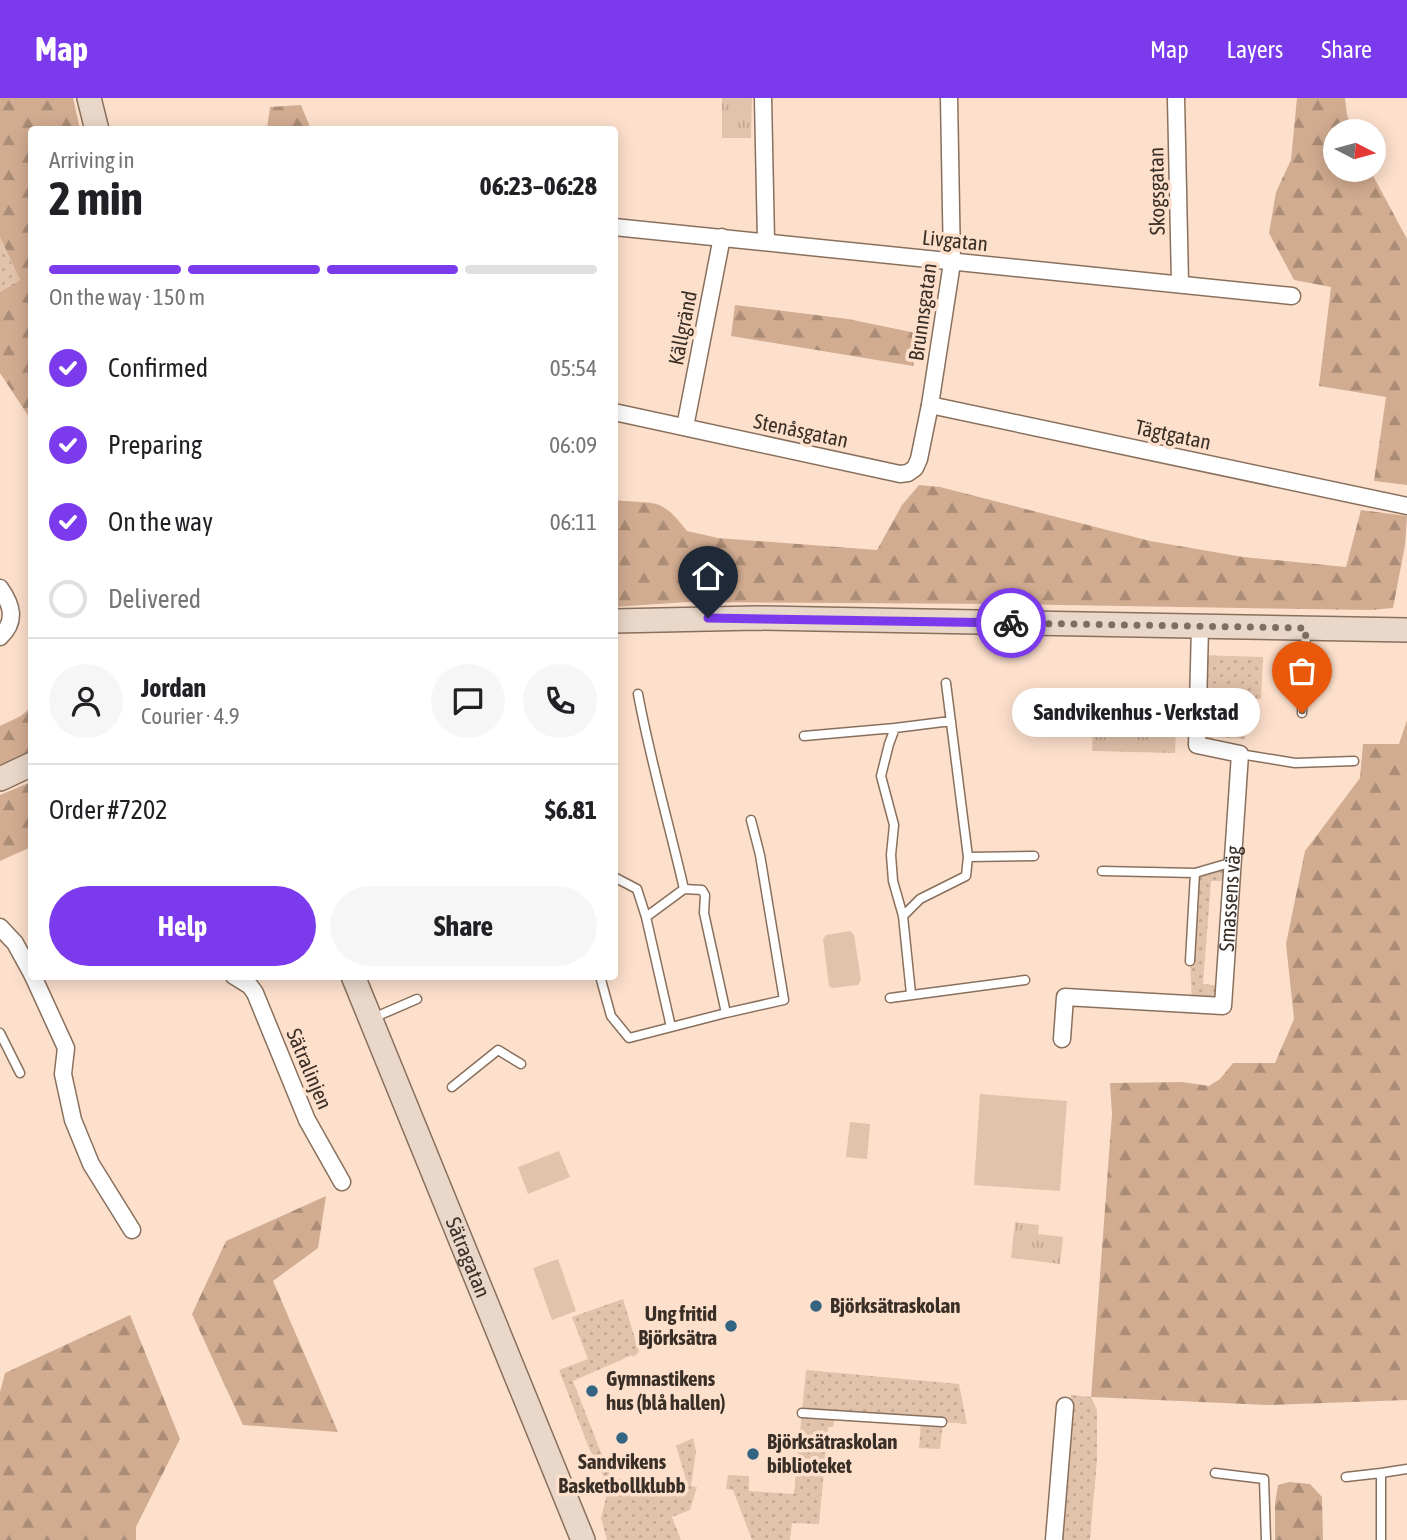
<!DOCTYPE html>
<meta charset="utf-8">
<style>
:root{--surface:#fff;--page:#f6f6f6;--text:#202124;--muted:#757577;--line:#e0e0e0;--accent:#7c3aed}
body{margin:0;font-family:"Asap Condensed",sans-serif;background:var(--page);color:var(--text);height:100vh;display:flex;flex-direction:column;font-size:26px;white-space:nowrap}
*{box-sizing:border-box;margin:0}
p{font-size:23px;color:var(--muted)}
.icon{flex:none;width:38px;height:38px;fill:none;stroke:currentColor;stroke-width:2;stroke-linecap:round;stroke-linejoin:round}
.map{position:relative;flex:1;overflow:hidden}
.sheet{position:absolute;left:28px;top:28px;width:590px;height:854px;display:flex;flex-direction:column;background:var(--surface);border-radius:7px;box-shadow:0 4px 18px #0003}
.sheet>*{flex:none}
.needle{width:46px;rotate:96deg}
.buttons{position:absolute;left:1323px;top:21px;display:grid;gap:14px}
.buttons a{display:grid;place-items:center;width:63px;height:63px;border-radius:50%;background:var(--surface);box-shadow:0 4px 18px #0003;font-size:35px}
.pin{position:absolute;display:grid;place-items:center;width:60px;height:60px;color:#fff;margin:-72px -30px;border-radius:50% 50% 50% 0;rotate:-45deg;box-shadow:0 0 7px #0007}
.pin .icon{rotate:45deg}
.courier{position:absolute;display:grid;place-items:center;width:70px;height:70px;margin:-35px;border:5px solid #7c3aed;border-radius:50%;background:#fff;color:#222;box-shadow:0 2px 9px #0007}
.bubble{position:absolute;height:49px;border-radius:24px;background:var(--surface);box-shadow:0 4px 18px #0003;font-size:23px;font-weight:700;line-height:49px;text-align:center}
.overview em{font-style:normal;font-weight:700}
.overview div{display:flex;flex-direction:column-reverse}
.overview{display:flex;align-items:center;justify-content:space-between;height:119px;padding:0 21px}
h1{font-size:46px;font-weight:700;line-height:52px}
.bar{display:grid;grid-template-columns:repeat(4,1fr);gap:10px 7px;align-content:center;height:84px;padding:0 21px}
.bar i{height:9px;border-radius:5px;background:var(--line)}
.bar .active{background:var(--accent)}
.bar p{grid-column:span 4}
.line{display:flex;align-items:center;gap:18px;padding:0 21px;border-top:2px solid var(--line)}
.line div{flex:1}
.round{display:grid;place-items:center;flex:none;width:74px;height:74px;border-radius:37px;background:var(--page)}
ol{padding:0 21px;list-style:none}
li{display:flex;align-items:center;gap:21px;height:77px}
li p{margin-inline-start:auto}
li .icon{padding:7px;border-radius:50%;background:var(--accent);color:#fff;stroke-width:4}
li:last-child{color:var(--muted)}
li i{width:38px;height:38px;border:4px solid var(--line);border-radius:50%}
.action{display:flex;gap:14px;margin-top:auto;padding:14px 21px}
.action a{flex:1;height:80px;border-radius:42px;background:var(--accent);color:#fff;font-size:28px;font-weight:700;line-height:80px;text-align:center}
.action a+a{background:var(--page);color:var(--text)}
header{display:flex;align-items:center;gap:42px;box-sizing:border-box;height:98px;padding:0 35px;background:var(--accent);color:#fff}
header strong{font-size:33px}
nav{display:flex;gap:38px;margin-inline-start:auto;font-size:24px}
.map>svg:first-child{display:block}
</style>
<header>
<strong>Map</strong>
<nav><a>Map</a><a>Layers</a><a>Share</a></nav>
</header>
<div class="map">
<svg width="1407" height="1442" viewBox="0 0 1407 1442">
<defs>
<pattern id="grass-dots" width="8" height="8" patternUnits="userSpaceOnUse" patternTransform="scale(1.75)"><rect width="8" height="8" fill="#e1c2ab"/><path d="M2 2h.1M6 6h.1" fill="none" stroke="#c2a793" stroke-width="1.8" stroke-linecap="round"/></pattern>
<pattern id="forest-firs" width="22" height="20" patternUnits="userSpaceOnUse" patternTransform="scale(1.75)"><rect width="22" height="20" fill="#d2ac91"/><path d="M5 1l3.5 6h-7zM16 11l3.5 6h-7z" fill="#ab8c76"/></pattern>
<pattern id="park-tufts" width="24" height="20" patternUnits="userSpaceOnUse" patternTransform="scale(1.75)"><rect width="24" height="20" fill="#e1c2ab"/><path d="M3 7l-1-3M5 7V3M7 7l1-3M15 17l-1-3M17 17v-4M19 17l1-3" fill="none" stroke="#c2a793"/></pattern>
</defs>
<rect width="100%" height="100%" fill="#fde0cc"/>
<path fill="url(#grass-dots)" d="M 0,139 L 20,182 L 0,194 Z
M 1199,557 L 1263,559 L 1261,601 L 1248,601 L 1245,641 L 1213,639 L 1212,650 L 1197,647 Z
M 1233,764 L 1232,783 L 1211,783 L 1203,886 L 1225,888 L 1224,894 L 1205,907 L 1192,906 L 1190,863 L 1195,775 Z
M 623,1201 L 639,1254 L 633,1259 L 632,1257 L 573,1283 L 611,1380 L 688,1388 L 676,1348 L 693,1340 L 696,1353 L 691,1388 L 697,1389 L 690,1412 L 672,1419 L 681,1442 L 607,1442 L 601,1420 L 607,1396 L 604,1379 L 589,1350 L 559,1272 L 588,1261 L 572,1219 Z
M 806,1272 L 959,1286 L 967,1326 L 943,1324 L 940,1351 L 919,1350 L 921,1324 L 835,1317 L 833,1329 L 828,1329 L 819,1426 L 792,1425 L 790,1442 L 752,1442 L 733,1392 L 726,1391 L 728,1377 L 749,1378 L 749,1393 L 794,1396 Z
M 1071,1297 L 1091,1299 L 1097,1312 L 1097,1362 L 1090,1442 L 1057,1442 Z"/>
<path fill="url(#forest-firs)" d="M 0,0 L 73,0 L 80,31 L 32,32 L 31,322 L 0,275 L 0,194 L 20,182 L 0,139 Z
M 1297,0 L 1345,0 L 1347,17 L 1354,33 L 1335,33 L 1335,72 L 1370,72 L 1407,141 L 1407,387 L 1374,383 L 1386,299 L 1319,288 L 1331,189 L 1294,182 L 1269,135 L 1276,94 L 1291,62 Z
M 301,7 L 310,29 L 307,31 L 267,31 L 270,9 Z
M 735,207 L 848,221 L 921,236 L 913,268 L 731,238 Z
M 919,387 L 940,389 L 1150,443 L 1243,459 L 1346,469 L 1361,412 L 1407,418 L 1405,447 L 1393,510 L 1371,512 L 996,506 L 688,504 L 614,509 L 614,402 C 656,407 659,397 687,433 L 718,440 L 877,452 L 902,407 Z
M 31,609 L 31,655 L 0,668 L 0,628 L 21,618 Z
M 1407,622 L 1407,1302 L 1267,1307 L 1091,1299 L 1112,1016 L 1110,985 L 1182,984 L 1209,988 L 1220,981 L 1233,965 L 1275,965 L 1294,921 L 1286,846 L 1305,753 L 1360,680 L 1363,646 L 1399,646 Z
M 31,684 L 31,749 L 0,763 L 0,697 Z
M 326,1098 L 318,1150 L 273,1183 L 338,1334 L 243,1327 L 192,1216 L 226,1143 Z
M 130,1217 L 180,1341 L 136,1429 L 136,1442 L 0,1442 L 0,1294 L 5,1275 Z
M 1289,1384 L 1310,1386 L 1322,1399 L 1323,1442 L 1275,1442 L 1275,1405 L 1278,1387 Z"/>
<path fill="url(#park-tufts)" d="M 722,0 L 752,0 L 751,40 L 722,40 Z
M 1094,607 L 1177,610 L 1175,655 L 1092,653 Z
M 1015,1124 L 1039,1127 L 1038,1136 L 1063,1139 L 1060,1166 L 1011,1160 Z"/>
<path fill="#e1c2ab" d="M 850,833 L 854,837 L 861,882 L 858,887 L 833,890 L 829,888 L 823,841 L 826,837 Z
M 980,996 L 1067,1003 L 1060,1093 L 974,1087 Z
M 850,1024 L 870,1026 L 867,1061 L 846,1059 Z
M 559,1053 L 570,1079 L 528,1096 L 518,1069 Z
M 558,1161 L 576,1213 L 552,1222 L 533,1170 Z"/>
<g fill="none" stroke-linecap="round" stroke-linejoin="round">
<g stroke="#89705d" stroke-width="11">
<path id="lane" d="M 638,596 C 650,661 669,726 684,791
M 1302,615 L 1306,533
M 804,638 L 895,630
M 1240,656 L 1295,665 L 1354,663
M 968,759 L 1034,758
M 1102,773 L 1195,775 L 1233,764
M 614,779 L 637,791 L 646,819
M 903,818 L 920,801 L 966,778 L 968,759 L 946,585
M 1190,863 L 1195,775
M 600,878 L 611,918 L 629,940 L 726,915 L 784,902 L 760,757 L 751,722
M 911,896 L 903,818 L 893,783 L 891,757 L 894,727 L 881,678 L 889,646 L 895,630 L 951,623
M 890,900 L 1025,882
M 373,920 L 417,901
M 671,929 L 646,819 L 684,791 L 702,792 L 705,797 L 704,815 L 726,915
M 0,935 L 20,975
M 452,989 L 498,952 L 521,966
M 802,1315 L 942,1324
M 1215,1375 L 1264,1381 L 1266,1442
M 1346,1379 L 1381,1375
M 1381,1442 L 1381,1375 L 1407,1371"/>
</g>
<g stroke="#89705d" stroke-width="19">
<g id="street">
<path d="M 763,0 L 766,143"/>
<path d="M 1176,0 L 1180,185"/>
<path d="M 614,129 L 1292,198"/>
<path d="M 930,307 L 1407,408"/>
<path d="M 614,314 L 900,376 L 908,375 L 915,370 L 919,361 L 930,307 L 952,165 L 949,0"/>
<path d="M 685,329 L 722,139"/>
<path d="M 0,490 C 12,507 17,523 0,539"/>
<path d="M 0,829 L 15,845 L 32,876"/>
<path d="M 33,878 L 66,950 L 63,976 L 73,1022 L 91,1066 L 132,1132"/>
<path d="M 234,878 L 250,888 L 255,895 L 307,1022 L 342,1084"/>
<path id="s1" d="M 1062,941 L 1065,899 L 1223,908 L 1240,656 L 1197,647 L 1200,529"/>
<path d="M 1054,1442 L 1065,1308"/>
</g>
</g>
<g stroke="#89705d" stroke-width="26">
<g id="secondary">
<path d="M 89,0 L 97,32"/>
<path d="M 614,523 L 756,520 L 1407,532"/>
<path d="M 0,681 L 32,666"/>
<path id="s2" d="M 353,878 L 583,1442"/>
</g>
</g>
<use href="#lane" stroke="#fff" stroke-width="8"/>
<use href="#street" stroke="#fff" stroke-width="16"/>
<use href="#secondary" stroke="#e9d7c9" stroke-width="23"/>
</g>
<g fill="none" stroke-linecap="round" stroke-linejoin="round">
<path stroke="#7e6d61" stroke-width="7" stroke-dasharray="0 12.6" d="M 1011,525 L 1306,530 L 1302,615"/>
<path stroke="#7c3aed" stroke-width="9" d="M 708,520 L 1011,525"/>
</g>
<g fill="#336482" stroke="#fde0cc" stroke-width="2.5">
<circle cx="816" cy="1208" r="7"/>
<circle cx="731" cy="1228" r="7"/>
<circle cx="592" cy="1293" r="7"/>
<circle cx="622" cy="1340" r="7"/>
<circle cx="753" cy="1356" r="7"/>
</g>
<g text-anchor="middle" stroke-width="7" stroke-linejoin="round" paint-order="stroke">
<g font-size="21" fill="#3a2f27" stroke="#fde0cc">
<text transform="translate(1157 93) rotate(-91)" y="7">Skogsgatan</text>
<text transform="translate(955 143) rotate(6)" y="7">Livgatan</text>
<text transform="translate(923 214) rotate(-82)" y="7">Brunnsgatan</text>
<text transform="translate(683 230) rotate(-79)" y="7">Källgränd</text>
<text transform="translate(801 333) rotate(12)" y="7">Stenåsgatan</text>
<text transform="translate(1173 337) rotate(12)" y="7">Tägtgatan</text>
<text dy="7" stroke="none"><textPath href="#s1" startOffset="308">Smassens väg</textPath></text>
<text transform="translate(309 971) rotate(67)" y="7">Sätralinjen</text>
<text dy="7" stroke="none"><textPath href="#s2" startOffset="304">Sätragatan</textPath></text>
</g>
<g font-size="21" font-weight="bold" fill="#3a2f27" stroke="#fde0cc" text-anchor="start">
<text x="830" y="1215">Björksätraskolan</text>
<text x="717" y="1223" text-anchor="end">Ung fritid<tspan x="717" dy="24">Björksätra</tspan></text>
<text x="606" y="1288">Gymnastikens<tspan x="606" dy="24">hus (blå hallen)</tspan></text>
<text x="767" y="1351">Björksätraskolan<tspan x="767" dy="24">biblioteket</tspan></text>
<text x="622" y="1371" text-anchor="middle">Sandvikens<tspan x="622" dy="24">Basketbollklubb</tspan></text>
</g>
</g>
</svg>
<div class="buttons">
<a><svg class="needle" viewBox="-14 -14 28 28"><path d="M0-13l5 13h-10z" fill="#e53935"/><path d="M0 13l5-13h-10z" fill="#757577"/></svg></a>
</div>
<div class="pin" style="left:1302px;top:615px;background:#ea580c"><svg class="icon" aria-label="bag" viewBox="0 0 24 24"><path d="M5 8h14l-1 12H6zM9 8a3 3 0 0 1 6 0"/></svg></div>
<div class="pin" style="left:708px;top:520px;background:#1f2937"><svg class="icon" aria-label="home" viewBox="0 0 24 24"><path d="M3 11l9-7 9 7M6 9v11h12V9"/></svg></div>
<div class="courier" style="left:1011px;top:525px"><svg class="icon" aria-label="bike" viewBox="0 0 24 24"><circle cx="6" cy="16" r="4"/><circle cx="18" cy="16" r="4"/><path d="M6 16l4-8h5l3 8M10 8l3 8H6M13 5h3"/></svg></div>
<div class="bubble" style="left:1012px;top:590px;width:248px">Sandvikenhus - Verkstad</div>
<section class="sheet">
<div class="overview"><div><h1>2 min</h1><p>Arriving in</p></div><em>06:23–06:28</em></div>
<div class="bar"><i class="active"></i><i class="active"></i><i class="active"></i><i></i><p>On the way · 150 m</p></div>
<ol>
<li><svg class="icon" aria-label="check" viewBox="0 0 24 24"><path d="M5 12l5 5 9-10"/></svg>Confirmed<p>05:54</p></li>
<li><svg class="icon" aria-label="check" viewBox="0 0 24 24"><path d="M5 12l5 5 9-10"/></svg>Preparing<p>06:09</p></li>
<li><svg class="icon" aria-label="check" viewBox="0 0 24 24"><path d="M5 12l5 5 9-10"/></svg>On the way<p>06:11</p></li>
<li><i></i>Delivered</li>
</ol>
<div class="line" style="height:126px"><a class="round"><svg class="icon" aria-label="person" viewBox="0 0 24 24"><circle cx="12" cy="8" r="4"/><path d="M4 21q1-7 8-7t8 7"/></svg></a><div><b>Jordan</b><p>Courier · 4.9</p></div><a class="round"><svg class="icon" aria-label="chat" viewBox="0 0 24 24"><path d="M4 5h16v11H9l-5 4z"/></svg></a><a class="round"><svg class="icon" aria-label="phone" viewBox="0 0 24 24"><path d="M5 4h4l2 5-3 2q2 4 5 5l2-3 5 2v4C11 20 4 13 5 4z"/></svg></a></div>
<div class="line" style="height:91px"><div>Order #7202</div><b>$6.81</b></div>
<div class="action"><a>Help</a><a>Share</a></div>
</section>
</div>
